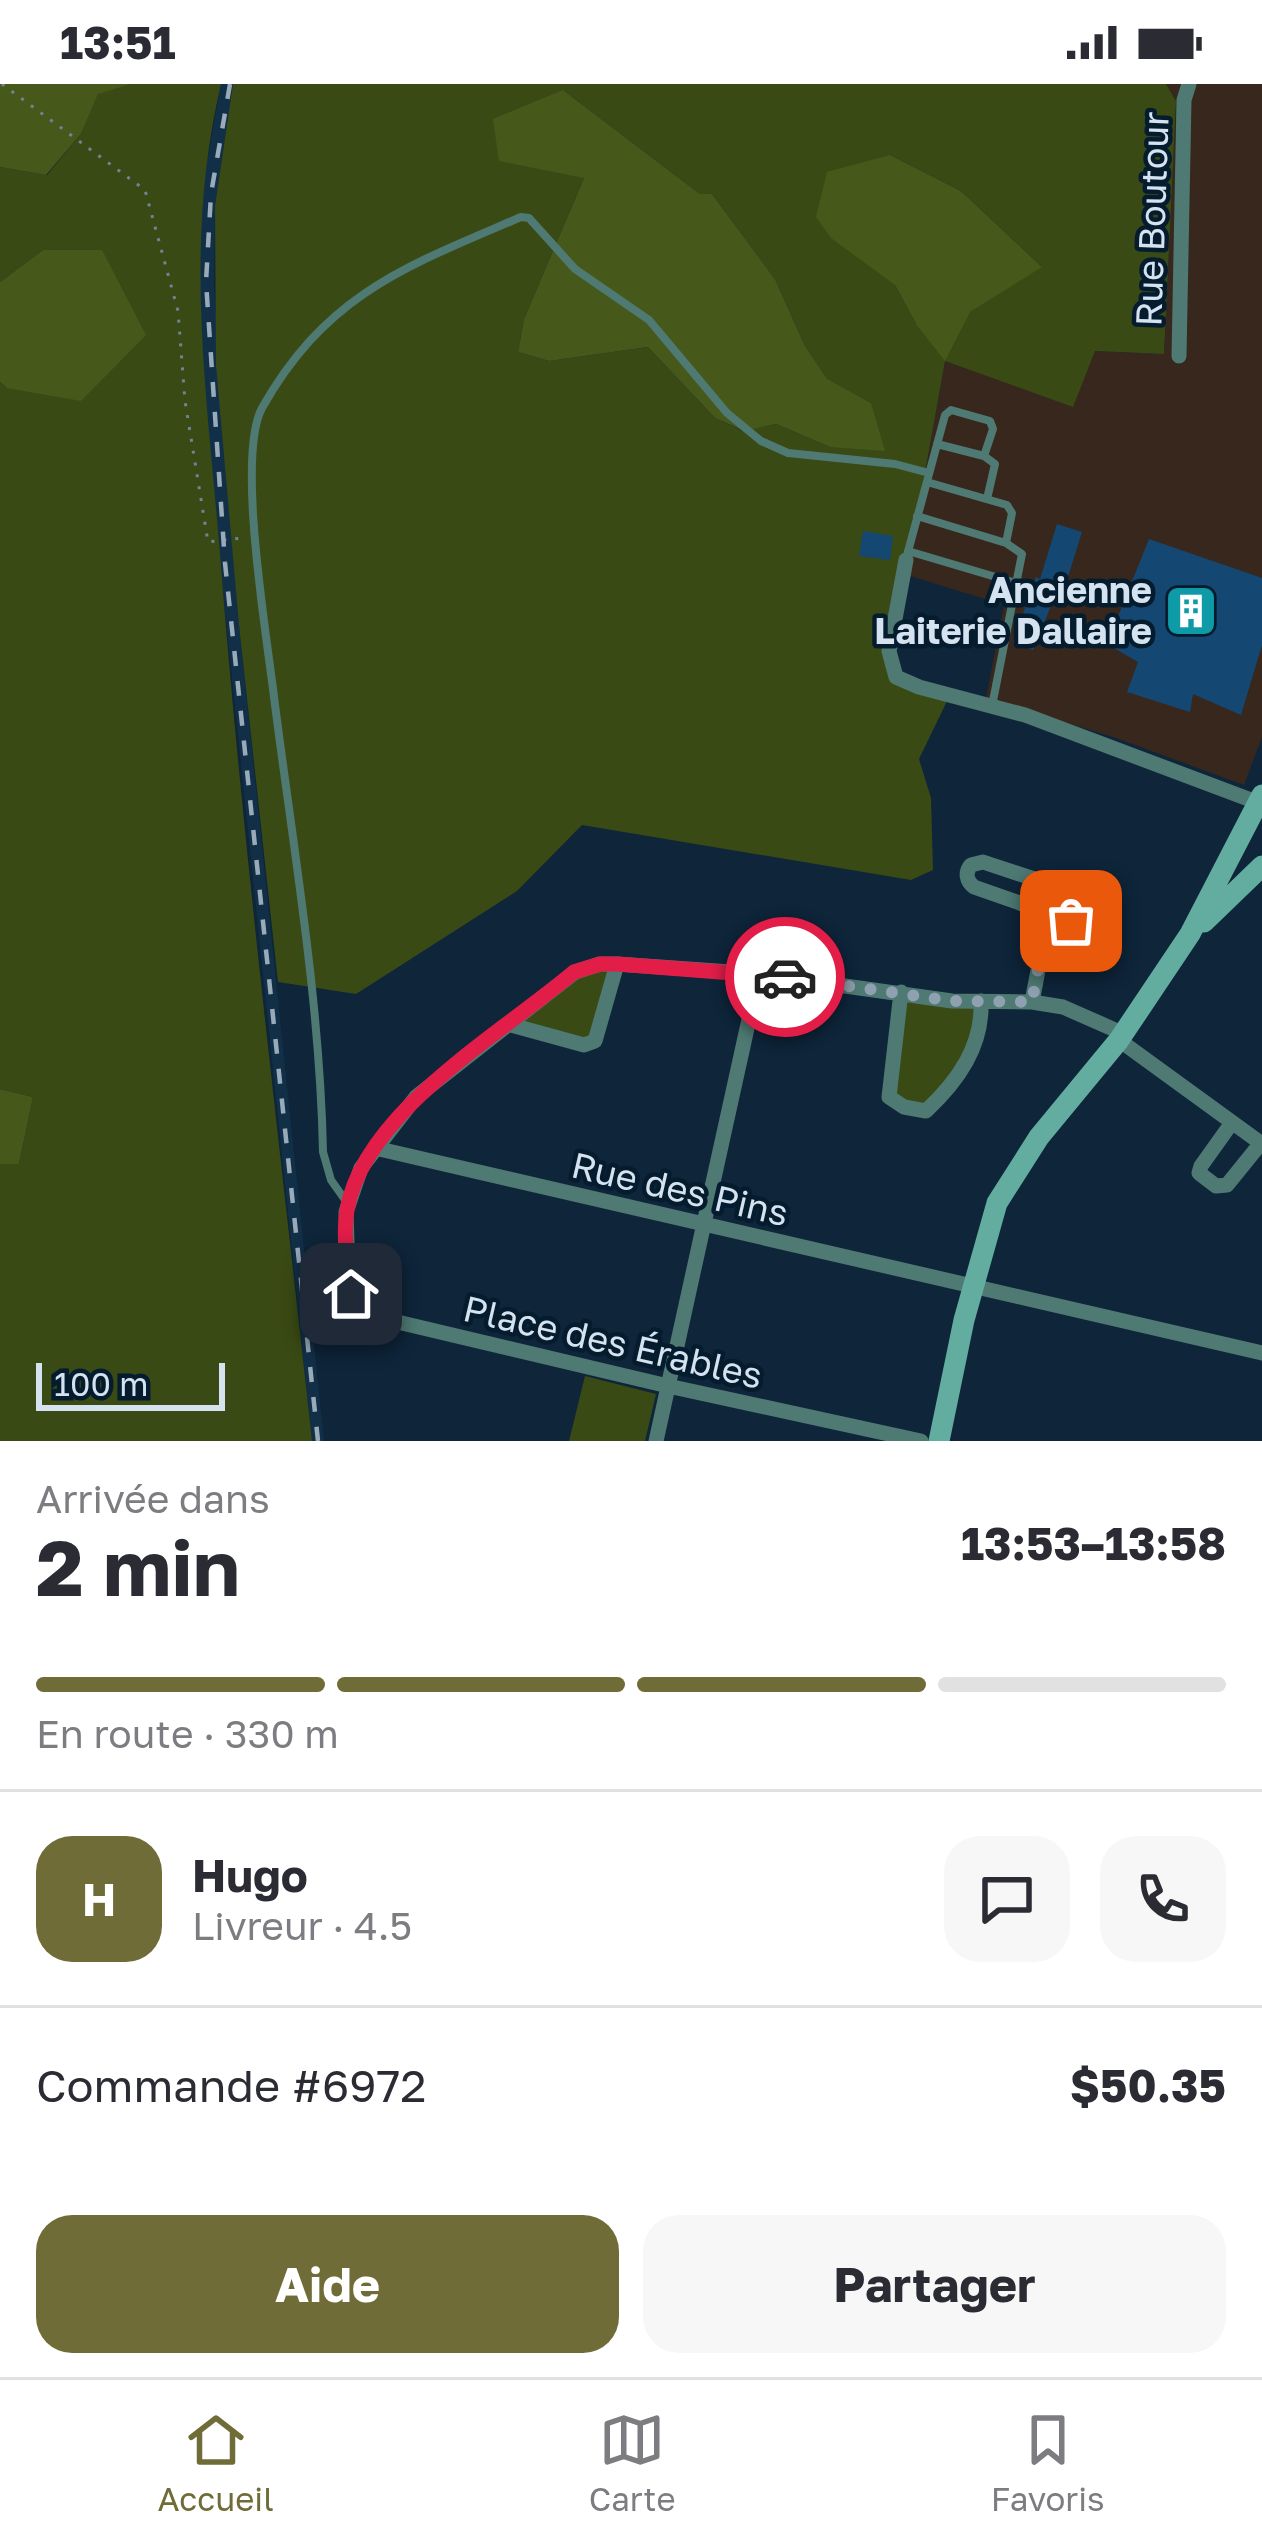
<!DOCTYPE html>
<html lang="fr">
<meta charset="utf-8">
<style>
:root{--surface:#fff;--page:#f7f7f7;--text:#2b2b33;--muted:#7c7c81;--line:#e1e1e2;--accent:#706c38}
body{margin:0;font-family:"Golos Text",sans-serif;background:var(--page);color:var(--text);height:100vh;display:flex;flex-direction:column;font-size:45px;white-space:nowrap}
*{box-sizing:border-box;margin:0}
p{font-size:39px;color:var(--muted)}
.icon{flex:none;width:66px;height:66px;fill:none;stroke:currentColor;stroke-width:2;stroke-linecap:round;stroke-linejoin:round}
.map{position:relative;height:1357px;overflow:hidden}
.panel{display:flex;flex-direction:column;background:var(--surface);flex:1}
.panel>*{flex:none}
.scale{position:absolute;left:36px;bottom:30px;width:189px;box-sizing:border-box;padding-left:12px;border:6px solid #d5e3f0;border-top:0;font-size:33px;line-height:42px;white-space:nowrap;color:#d5e3f0;-webkit-text-stroke:9px #051c2f;paint-order:stroke}
.pin{position:absolute;display:grid;place-items:center;width:102px;height:102px;color:#fff;margin:-51px;border-radius:24px;box-shadow:0 6px 18px #0006}
.courier{position:absolute;display:grid;place-items:center;width:120px;height:120px;margin:-60px;border:9px solid #e11d48;border-radius:50%;background:#fff;color:#222;box-shadow:0 3px 15px #0007}
.summary em{font-style:normal;font-weight:700}
.summary div{display:flex;flex-direction:column-reverse}
.summary{display:flex;align-items:center;justify-content:space-between;height:204px;padding:0 36px}
h1{font-size:78px;font-weight:700;line-height:90px}
.bar{display:grid;grid-template-columns:repeat(4,1fr);gap:18px 12px;align-content:center;height:144px;padding:0 36px}
.bar i{height:15px;border-radius:9px;background:var(--line)}
.bar .current{background:var(--accent)}
.bar p{grid-column:span 4}
.line{display:flex;align-items:center;gap:30px;padding:0 36px;border-top:3px solid var(--line)}
.line div{flex:1}
.round{display:grid;place-items:center;flex:none;width:126px;height:126px;border-radius:36px;background:var(--page)}
.primary-button{display:flex;gap:24px;margin-top:auto;padding:24px 36px}
.primary-button a{flex:1;height:138px;border-radius:36px;background:var(--accent);color:#fff;font-size:48px;font-weight:700;line-height:138px;text-align:center}
.primary-button a+a{background:var(--page);color:var(--text)}
.status{display:flex;justify-content:space-between;align-items:center;height:84px;padding:0 60px;background:var(--surface);direction:ltr}
.status svg{height:33px;fill:currentColor}
.menu{display:flex;justify-content:space-around;align-items:center;height:168px;border-top:3px solid var(--line);background:var(--surface);font-size:33px;color:var(--muted)}
.menu a{display:grid;justify-items:center;gap:6px}
.menu .current{color:var(--accent)}
.map>svg:first-child{display:block}
</style>
<div class="status"><b>13:51</b><svg viewBox="0 0 49 12"><path d="M0 12V9h3v3zM5 12V6h3v6zM10 12V3h3v9zM15 12V0h3v12zM26 1h20v11H26zM47 4h2v5h-2z"/></svg></div>
<div class="map">
<svg width="1262" height="1357" viewBox="0 0 1262 1357">
<rect width="100%" height="100%" fill="#0e253a"/>
<path fill="#37271d" d="M 1166,0 L 1262,0 L 1262,653 L 1244,701 L 1116,654 L 986,614 L 1004,521 L 907,491 L 945,277 L 1072,322 L 1094,267 L 1164,270 L 1176,17 Z"/>
<path fill="#122f48" d="M 221,0 L 233,0 L 215,122 L 214,205 L 239,541 L 324,1357 L 312,1357 L 207,355 L 198,194 L 203,99 Z"/>
<path fill="#3a4a14" fill-rule="evenodd" d="M 131,0 L 221,0 C 183,161 207,309 220,470 C 243,766 280,1062 312,1357 L 0,1357 L 0,1080 L 19,1080 L 33,1013 L 0,1005 L 0,298 L 7,304 L 43,166 L 0,198 L 0,83 L 47,91 L 81,50 L 98,9 Z
M 233,0 L 1166,0 L 1176,17 L 1164,270 L 1095,267 L 1073,323 L 945,277 L 893,568 L 903,589 L 950,611 L 919,675 L 931,714 L 933,786 L 911,796 L 582,741 L 517,807 L 356,910 L 278,898 L 239,541 L 216,281 L 215,122 ZM 563,6 L 700,110 L 712,110 L 775,195 L 805,262 L 827,296 L 871,319 L 830,363 L 776,340 L 743,347 L 715,334 L 648,263 L 549,277 L 518,268 L 524,235 L 584,94 ZM 890,71 L 961,107 L 1041,182 L 970,228 L 916,240 L 895,201 Z
M 617,880 L 595,957 L 511,941 L 575,888 Z
M 901,908 L 981,917 L 972,969 L 926,1027 L 889,1013 Z
M 585,1292 L 656,1310 L 645,1357 L 569,1357 Z"/>
<path fill="#46591b" d="M 0,0 L 131,0 L 98,10 L 81,50 L 46,91 L 0,83 Z
M 563,6 L 700,110 L 712,110 L 775,195 L 805,262 L 827,295 L 871,319 L 885,367 L 830,363 L 776,340 L 744,347 L 715,334 L 648,263 L 549,277 L 518,268 L 524,235 L 584,94 L 499,77 L 493,35 Z
M 890,71 L 961,107 L 1042,183 L 970,228 L 945,277 L 916,240 L 895,201 L 831,154 L 816,133 L 827,88 Z
M 43,166 L 102,166 L 146,251 L 81,317 L 7,304 L 0,298 L 0,198 Z
M 0,1005 L 33,1013 L 19,1080 L 0,1080 Z"/>
<path fill="#144872" d="M 1057,440 L 1082,448 L 1066,499 L 1061,497 L 1033,566 L 1013,558 L 1036,493 L 1040,495 Z
M 863,447 L 893,452 L 890,476 L 859,472 Z
M 1149,455 L 1262,494 L 1262,561 L 1241,631 L 1193,610 L 1190,628 L 1127,608 L 1138,578 L 1107,560 Z"/>
<g fill="none" stroke-linecap="round" stroke-linejoin="round">
<path stroke="#718495" stroke-width="3" stroke-dasharray="3 9" stroke-linecap="butt" d="M 2,0 L 145,106 L 178,227 L 185,317 L 208,458 L 242,454"/>
<path stroke="#4e7a73" stroke-width="8" d="M 937,360 L 984,372
M 927,398 L 1007,421 L 1012,429 L 1006,459 L 1022,470 L 992,622
M 917,432 L 1006,459
M 908,467 L 1016,499
M 906,475 L 945,331 L 951,326 L 990,337 L 993,345 L 984,372 L 995,380 L 987,415
M 348,1120 L 331,1096 L 323,1068 C 320,916 293,763 274,613 C 267,553 236,372 262,324 C 327,209 407,182 521,133 L 529,134 L 575,185 L 649,236 L 727,329 L 761,357 L 788,369 L 895,380 L 929,389"/>
<path stroke="#4e7a73" stroke-width="15" d="M 1179,272 L 1184,16 L 1189,0
M 906,476 L 889,567 L 896,593 L 919,603 L 1025,631 L 1259,719
M 983,778 L 1104,818 L 1112,827 L 1110,839 L 1094,845 L 974,803 C 966,797 965,788 971,781 Z
M 901,908 L 889,1013 L 904,1023 L 926,1027 C 958,997 983,962 981,917
M 1032,918 L 1054,802
M 511,941 L 584,961 L 595,957 L 617,880
M 1119,956 L 1262,1060
M 1231,1040 L 1201,1082 L 1199,1089 L 1216,1102 L 1227,1101 L 1261,1059
M 375,1064 L 1262,1269
M 656,1357 L 759,890
M 921,1357 L 668,1302 L 368,1231 L 356,1218 L 348,1188 L 346,1128 L 361,1084 L 416,1013 L 575,888 L 600,880 L 617,880 L 759,890 L 952,917 L 1032,918 L 1063,923 L 1122,949"/>
<path stroke="#63aca0" stroke-width="21" d="M 1204,838 L 1262,782
M 939,1357 L 964,1236 L 997,1119 L 1039,1053 L 1119,956 L 1190,850 L 1262,711"/>
<path stroke="#99aab9" stroke-width="4.5" stroke-dasharray="15 15" stroke-linecap="butt" d="M 230,0 L 211,110 L 206,198 L 225,479 L 318,1357"/>
</g>
<g fill="none" stroke-linecap="round" stroke-linejoin="round">
<path stroke="#8fa0b0" stroke-width="12" stroke-dasharray="0 21.6" d="M 785,893 L 952,917 L 1032,918 L 1048,830 L 1071,837"/>
<path stroke="#e11d48" stroke-width="15" d="M 351,1210 C 347,1185 343,1151 347,1126 C 364,1028 502,949 574,888 L 600,880 L 617,880 L 785,893"/>
</g>
<defs>
<g id="building-square" transform="scale(2.7)"><rect x="-9" y="-9" width="18" height="18" rx="4" fill="#0f9aa8" stroke="#051c2f"/><path d="M-4-6H4V6H1V3H-1V6H-4ZM-2.5-4.3h1.7v1.8h-1.7ZM.8-4.3h1.7v1.8H.8ZM-2.5-1h1.7V.8h-1.7ZM.8-1h1.7V.8H.8Z" fill="#fff"/></g>
</defs>
<g fill-rule="evenodd">
<use href="#building-square" x="1191" y="527"/>
</g>
<g text-anchor="middle" stroke-width="9" stroke-linejoin="round" paint-order="stroke">
<g font-size="36" fill="#d5e3f0" stroke="#051c2f">
<text transform="translate(1152 135) rotate(-88)" y="13">Rue Boutour</text>
<text transform="translate(680 1105) rotate(13)" y="13">Rue des Pins</text>
<text transform="translate(613 1258) rotate(13)" y="13">Place des Érables</text>
</g>
<g font-size="36" font-weight="bold" fill="#d5e3f0" stroke="#051c2f" text-anchor="end">
<text x="1152" y="519">Ancienne<tspan x="1152" dy="41">Laiterie Dallaire</tspan></text>
</g>
</g>
</svg>
<div class="scale">100 m</div>
<div class="pin" style="left:1071px;top:837px;background:#ea580c"><svg class="icon" aria-label="bag" viewBox="0 0 24 24"><path d="M5 8h14l-1 12H6zM9 8a3 3 0 0 1 6 0"/></svg></div>
<div class="pin" style="left:351px;top:1210px;background:#1f2937"><svg class="icon" aria-label="home" viewBox="0 0 24 24"><path d="M3 11l9-7 9 7M6 9v11h12V9"/></svg></div>
<div class="courier" style="left:785px;top:893px"><svg class="icon" aria-label="car" viewBox="0 0 24 24"><path d="M5 17H2v-5l4-1 3-4h7l3 4 3 1v5h-3M9 17h6M6 11h13"/><circle cx="7" cy="17" r="2"/><circle cx="17" cy="17" r="2"/></svg></div>
</div>
<section class="panel">
<div class="summary"><div><h1>2 min</h1><p>Arrivée dans</p></div><em>13:53–13:58</em></div>
<div class="bar"><i class="current"></i><i class="current"></i><i class="current"></i><i></i><p>En route · 330 m</p></div>
<div class="line" style="height:216px"><b class="round" style="background:var(--accent);color:#fff">H</b><div><b>Hugo</b><p>Livreur · 4.5</p></div><a class="round"><svg class="icon" aria-label="chat" viewBox="0 0 24 24"><path d="M4 5h16v11H9l-5 4z"/></svg></a><a class="round"><svg class="icon" aria-label="phone" viewBox="0 0 24 24"><path d="M5 4h4l2 5-3 2q2 4 5 5l2-3 5 2v4C11 20 4 13 5 4z"/></svg></a></div>
<div class="line" style="height:156px"><div>Commande #6972</div><b>$50.35</b></div>
<div class="primary-button"><a>Aide</a><a>Partager</a></div>
</section>
<nav class="menu">
<a class="current"><svg class="icon" aria-label="home" viewBox="0 0 24 24"><path d="M3 11l9-7 9 7M6 9v11h12V9"/></svg>Accueil</a>
<a><svg class="icon" aria-label="map" viewBox="0 0 24 24"><path d="M3 6l6-2 6 2 6-2v14l-6 2-6-2-6 2zM9 4v14M15 6v14"/></svg>Carte</a>
<a><svg class="icon" aria-label="saved" viewBox="0 0 24 24"><path d="M7 4h10v16l-5-4-5 4z"/></svg>Favoris</a>
</nav>
